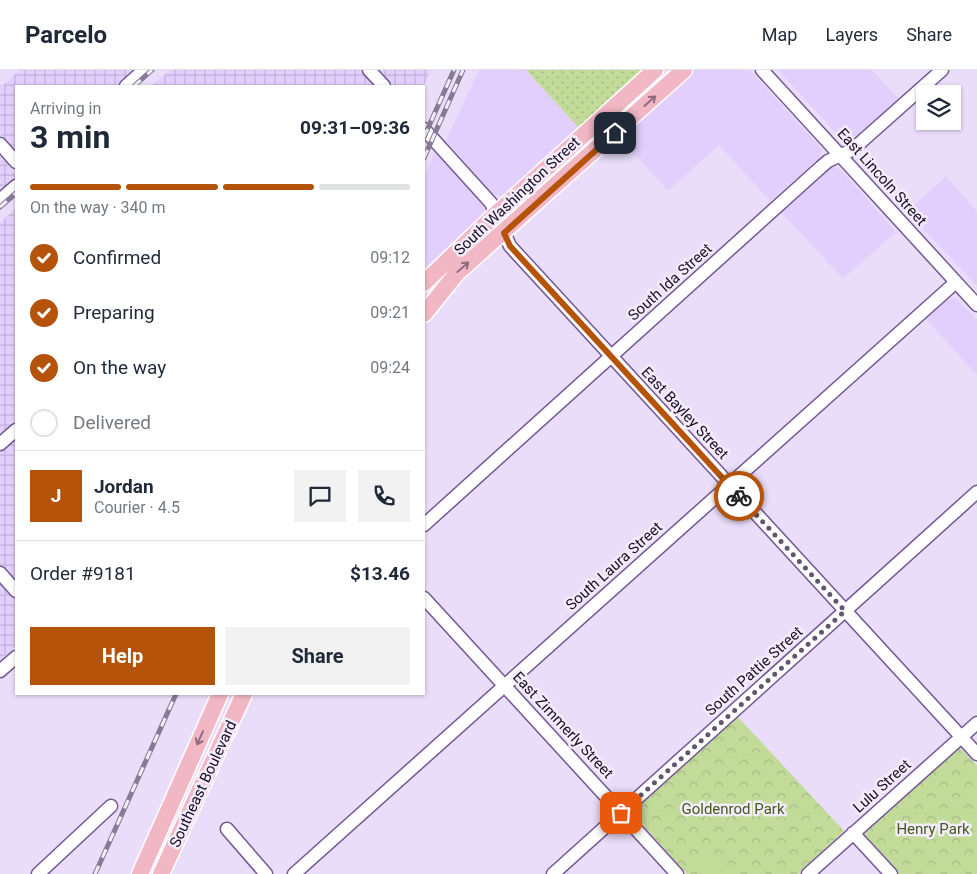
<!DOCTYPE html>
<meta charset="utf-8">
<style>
:root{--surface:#fff;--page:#f2f2f3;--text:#1f2937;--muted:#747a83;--line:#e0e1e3;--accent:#b45309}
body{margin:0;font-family:Roboto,sans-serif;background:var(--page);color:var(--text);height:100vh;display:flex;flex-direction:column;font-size:19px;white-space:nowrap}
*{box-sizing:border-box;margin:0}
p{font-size:16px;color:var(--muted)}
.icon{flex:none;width:28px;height:28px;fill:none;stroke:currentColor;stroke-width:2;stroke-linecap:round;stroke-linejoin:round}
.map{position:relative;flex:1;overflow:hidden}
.panel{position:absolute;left:15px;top:15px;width:410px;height:610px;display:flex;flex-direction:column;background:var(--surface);border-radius:0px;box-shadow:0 1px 4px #0004}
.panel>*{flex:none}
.fabs{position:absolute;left:916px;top:15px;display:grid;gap:10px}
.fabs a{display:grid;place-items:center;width:45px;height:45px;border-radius:0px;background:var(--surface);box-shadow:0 1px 4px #0004;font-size:25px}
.pin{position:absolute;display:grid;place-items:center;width:42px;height:42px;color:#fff;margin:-21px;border-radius:10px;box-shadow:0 2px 8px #0006}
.courier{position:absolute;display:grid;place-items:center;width:50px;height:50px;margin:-25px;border:4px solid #b45309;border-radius:50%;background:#fff;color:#222;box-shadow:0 1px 6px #0007}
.head em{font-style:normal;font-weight:700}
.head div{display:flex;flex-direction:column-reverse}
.head{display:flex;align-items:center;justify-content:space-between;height:85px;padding:0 15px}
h1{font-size:32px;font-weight:700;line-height:38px}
.bar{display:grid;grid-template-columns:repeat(4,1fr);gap:8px 5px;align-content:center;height:60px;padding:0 15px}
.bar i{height:6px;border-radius:4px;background:var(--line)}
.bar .on{background:var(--accent)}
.bar p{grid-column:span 4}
.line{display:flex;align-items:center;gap:12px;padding:0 15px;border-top:1px solid var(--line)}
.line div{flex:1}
.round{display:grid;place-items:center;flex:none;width:52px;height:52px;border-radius:0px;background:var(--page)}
ol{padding:0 15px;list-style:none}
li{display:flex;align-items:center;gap:15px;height:55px}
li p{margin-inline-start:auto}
li .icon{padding:5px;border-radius:50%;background:var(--accent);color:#fff;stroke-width:4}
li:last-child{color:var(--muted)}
li i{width:28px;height:28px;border:2px solid var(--line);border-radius:50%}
.action{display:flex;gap:10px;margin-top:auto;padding:10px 15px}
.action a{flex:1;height:58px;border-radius:0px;background:var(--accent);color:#fff;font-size:20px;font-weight:700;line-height:58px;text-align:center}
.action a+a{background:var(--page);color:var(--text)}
header{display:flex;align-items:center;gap:30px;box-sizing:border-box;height:70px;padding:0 25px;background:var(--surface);border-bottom:1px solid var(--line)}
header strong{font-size:24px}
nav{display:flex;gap:28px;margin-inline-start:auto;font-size:18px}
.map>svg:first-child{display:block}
</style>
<header>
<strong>Parcelo</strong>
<nav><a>Map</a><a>Layers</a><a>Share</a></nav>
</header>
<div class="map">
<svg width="977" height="804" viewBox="0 0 977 804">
<defs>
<pattern id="industrial-grid" width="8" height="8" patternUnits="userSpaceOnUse" patternTransform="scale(1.25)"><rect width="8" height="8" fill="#e3cffd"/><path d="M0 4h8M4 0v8" fill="none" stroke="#c2b1d9"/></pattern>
<pattern id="grass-dots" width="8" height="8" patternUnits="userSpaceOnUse" patternTransform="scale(1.25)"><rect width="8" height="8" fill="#c2db99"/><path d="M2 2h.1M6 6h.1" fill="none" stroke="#a6bb84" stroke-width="1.8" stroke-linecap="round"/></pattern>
<pattern id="park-crowns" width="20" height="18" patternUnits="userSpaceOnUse" patternTransform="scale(1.25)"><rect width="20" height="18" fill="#c2db99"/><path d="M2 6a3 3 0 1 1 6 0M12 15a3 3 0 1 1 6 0" fill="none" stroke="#a6bb84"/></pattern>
</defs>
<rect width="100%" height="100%" fill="#e9ddf9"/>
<path fill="#e3cffd" d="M 479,0 L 526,0 L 580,59 L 508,124 L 502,127 L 492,124 L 446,70 Z
M 693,0 L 750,0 L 822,79 L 819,88 L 770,131 L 719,75 L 668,121 L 619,67 Z
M 778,0 L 872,0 L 899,29 L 850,72 L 844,72 Z
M 435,81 L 483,133 L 485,142 L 482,148 L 424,199 L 424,107 Z
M 833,96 L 842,101 L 896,162 L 843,209 L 780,141 L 824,100 Z
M 946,106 L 977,141 L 977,216 L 907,142 Z
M 955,228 L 977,249 L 977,305 L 924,247 L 941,232 Z"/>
<path fill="url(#industrial-grid)" d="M 20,0 L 137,0 L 119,16 L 16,16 L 16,82 L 0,64 L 0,15 L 2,16 Z
M 170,0 L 362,0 L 377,16 L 152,16 Z
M 379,0 L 431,0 L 424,16 L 394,16 Z
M 0,86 L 16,104 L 16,108 L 0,122 Z
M 16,138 L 16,576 L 0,590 L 0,153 Z"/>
<path fill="url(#grass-dots)" d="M 526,0 L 646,0 L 580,59 Z"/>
<path fill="url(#park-crowns)" d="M 737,646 L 844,761 L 798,804 L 687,804 L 633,744 L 634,740 Z
M 959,677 L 977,695 L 977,804 L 898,804 L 864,764 Z"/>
<path fill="#c2db99" d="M 707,778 L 729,802 L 728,804 L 703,804 L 692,792 Z"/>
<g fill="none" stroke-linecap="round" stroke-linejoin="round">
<g stroke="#745795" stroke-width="15">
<path id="minor" d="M 369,0 L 384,16
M 762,0 L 977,235
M 126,16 L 144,0
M 424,59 L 491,133 L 510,176 L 977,684
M 0,74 L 16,92
M 0,130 L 16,116
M 0,374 L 16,360
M 424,455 L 821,97 L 828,91 L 852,80 L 942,0
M 0,503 L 16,521
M 424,528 L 677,804
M 0,601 L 16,587
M 227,759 L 266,804
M 853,763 L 891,804
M 38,804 L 111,736
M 294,804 L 956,212
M 553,804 L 977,422
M 808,804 L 977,653"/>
</g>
<g stroke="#fff" stroke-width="19">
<path id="major" d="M 424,213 L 495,145 L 655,0
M 424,244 L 457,203 L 684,0
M 140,804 L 220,624
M 161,804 L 244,624"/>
</g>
<use href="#minor" stroke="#fff" stroke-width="12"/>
<use href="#major" stroke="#f1b7c5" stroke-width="16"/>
<g stroke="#867a94" stroke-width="5">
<path id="rail" d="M 134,16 L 152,0
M 424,67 L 454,0
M 424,88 L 463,0
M 0,137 L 16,123
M 95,804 L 176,624"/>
</g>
<use href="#rail" stroke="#f3edfb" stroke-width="3" stroke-dasharray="9" stroke-linecap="butt"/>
</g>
<defs><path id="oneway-shaft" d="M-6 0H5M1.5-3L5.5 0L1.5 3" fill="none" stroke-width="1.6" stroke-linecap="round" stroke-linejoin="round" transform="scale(1.25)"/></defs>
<g stroke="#906a7d">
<use href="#oneway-shaft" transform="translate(650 31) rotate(-42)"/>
<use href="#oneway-shaft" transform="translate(463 197) rotate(-41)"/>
<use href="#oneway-shaft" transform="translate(200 668) rotate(114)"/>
</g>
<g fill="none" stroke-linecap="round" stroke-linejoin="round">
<path stroke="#62566f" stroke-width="5" stroke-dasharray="0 9" d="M 621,743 L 845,541 L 739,426"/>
<path stroke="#b45309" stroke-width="6" d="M 615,63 L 504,163 L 510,176 L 739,426"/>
</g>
<g text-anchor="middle" stroke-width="5" stroke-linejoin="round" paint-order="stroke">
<g font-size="15" fill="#190d25" stroke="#f3edfb">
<text transform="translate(882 107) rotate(48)" y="5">East Lincoln Street</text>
<text transform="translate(517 126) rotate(-43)" y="5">South Washington Street</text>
<text transform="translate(670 212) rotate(-42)" y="5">South Ida Street</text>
<text transform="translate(685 343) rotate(47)" y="5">East Bayley Street</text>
<text transform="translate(614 496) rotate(-42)" y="5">South Laura Street</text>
<text transform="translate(754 601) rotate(-42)" y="5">South Pattie Street</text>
<text transform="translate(563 655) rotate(47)" y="5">East Zimmerly Street</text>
<text transform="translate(203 714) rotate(-65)" y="5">Southeast Boulevard</text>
<text transform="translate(882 716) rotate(-42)" y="5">Lulu Street</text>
</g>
<g font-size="15" fill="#455819" stroke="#f3edfb">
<text x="733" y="744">Goldenrod Park</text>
<text x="933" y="764">Henry Park</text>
</g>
</g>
</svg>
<div class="fabs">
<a><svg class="icon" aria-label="layers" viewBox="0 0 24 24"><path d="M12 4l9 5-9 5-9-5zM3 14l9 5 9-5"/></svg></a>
</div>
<div class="pin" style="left:621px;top:743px;background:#ea580c"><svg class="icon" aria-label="bag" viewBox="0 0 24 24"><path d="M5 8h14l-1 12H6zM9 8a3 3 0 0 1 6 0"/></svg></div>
<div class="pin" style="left:615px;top:63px;background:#1f2937"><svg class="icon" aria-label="home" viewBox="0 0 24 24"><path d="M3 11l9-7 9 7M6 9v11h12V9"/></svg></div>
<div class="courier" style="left:739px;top:426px"><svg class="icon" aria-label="bike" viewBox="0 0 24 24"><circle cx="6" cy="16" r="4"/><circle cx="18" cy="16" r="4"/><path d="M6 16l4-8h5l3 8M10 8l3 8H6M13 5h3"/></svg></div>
<section class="panel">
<div class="head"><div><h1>3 min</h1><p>Arriving in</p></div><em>09:31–09:36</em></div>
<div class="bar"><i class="on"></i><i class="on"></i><i class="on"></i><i></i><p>On the way · 340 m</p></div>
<ol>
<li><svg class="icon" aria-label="check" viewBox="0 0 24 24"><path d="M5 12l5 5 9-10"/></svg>Confirmed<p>09:12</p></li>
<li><svg class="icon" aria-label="check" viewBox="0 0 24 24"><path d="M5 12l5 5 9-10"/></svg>Preparing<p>09:21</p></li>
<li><svg class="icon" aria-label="check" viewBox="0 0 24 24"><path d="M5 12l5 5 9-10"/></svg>On the way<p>09:24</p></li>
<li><i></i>Delivered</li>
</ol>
<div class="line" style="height:90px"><b class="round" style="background:var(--accent);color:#fff">J</b><div><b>Jordan</b><p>Courier · 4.5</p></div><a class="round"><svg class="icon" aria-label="chat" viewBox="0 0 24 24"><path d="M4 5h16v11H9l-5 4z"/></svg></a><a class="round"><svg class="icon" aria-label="phone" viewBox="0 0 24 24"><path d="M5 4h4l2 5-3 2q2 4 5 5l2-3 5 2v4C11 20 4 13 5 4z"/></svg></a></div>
<div class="line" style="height:65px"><div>Order #9181</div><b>$13.46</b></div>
<div class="action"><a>Help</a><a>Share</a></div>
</section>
</div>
